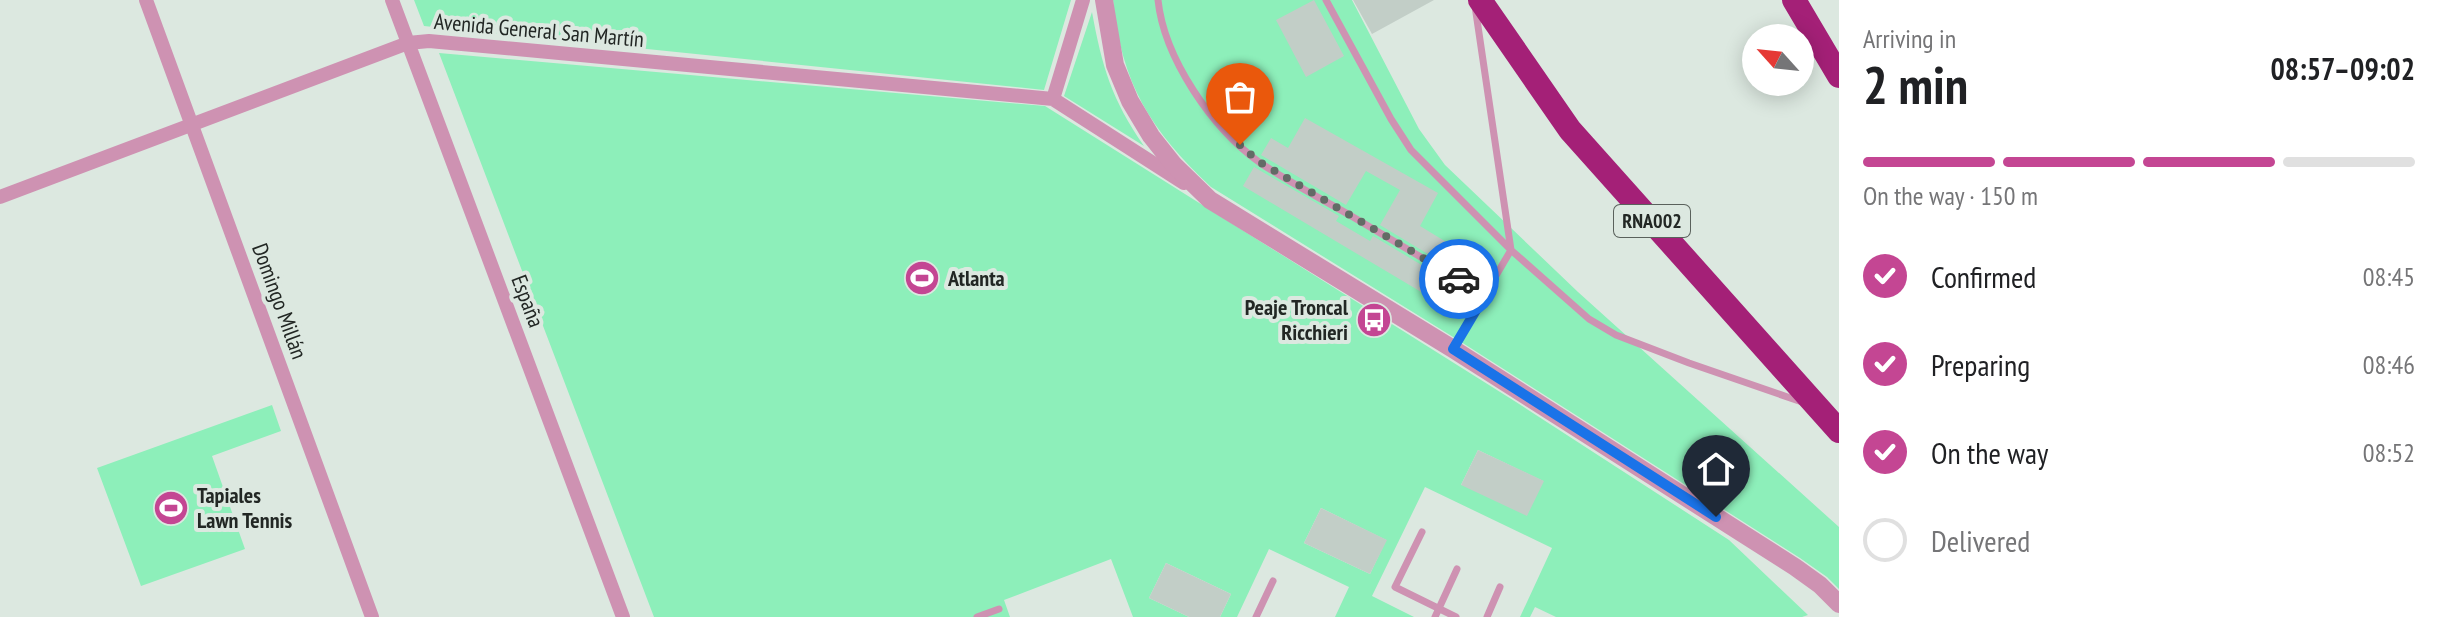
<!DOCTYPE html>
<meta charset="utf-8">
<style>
:root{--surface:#fff;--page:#f2f2f2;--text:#202124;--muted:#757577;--line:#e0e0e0;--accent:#c44693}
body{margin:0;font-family:"PT Sans Narrow",sans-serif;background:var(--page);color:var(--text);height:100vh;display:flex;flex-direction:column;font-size:30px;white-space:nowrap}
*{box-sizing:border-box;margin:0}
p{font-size:26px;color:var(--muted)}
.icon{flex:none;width:44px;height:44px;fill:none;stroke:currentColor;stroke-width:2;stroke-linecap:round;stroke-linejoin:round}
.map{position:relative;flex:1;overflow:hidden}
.drawer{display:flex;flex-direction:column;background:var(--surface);width:600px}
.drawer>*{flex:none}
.needle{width:52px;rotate:297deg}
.tools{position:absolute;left:1742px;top:24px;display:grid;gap:16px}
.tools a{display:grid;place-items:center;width:72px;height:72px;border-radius:50%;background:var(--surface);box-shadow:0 4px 20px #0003;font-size:40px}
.pin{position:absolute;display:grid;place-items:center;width:68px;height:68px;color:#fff;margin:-82px -34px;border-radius:50% 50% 50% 0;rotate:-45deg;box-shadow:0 0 8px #0007}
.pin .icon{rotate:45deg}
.courier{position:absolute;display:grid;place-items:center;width:80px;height:80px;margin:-40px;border:6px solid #1a73e8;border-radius:50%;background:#fff;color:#222;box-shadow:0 2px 10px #0007}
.headline em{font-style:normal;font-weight:600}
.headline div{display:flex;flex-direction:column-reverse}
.headline{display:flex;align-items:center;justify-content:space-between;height:136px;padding:0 24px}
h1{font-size:52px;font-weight:600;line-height:60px}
.bar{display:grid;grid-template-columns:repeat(4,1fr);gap:12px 8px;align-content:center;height:96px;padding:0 24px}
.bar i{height:10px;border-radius:6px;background:var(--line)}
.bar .selected{background:var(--accent)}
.bar p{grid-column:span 4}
ol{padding:0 24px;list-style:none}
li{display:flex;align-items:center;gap:24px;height:88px}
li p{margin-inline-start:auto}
li .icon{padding:8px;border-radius:50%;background:var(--accent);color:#fff;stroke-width:4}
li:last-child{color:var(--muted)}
li i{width:44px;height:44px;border:4px solid var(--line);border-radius:50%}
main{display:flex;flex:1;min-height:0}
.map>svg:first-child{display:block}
</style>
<main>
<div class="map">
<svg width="1839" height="617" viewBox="0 0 1839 617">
<rect width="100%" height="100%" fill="#dce8e0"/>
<path fill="#8defba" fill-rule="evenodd" d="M 414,0 L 1071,0 L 1044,90 L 424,26 Z
M 1113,0 L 1352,0 L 1419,129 L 1445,165 L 1578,292 L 1839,527 L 1839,589 L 1827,577 L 1800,558 L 1458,340 L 1211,187 C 1151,131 1121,83 1113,0 Z
M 1092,12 C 1102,67 1112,100 1144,146 L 1064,96 Z
M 439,53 L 1045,106 L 1516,402 L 1729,540 L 1808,615 L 1802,617 L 1556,617 L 1535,607 L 1530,617 L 1520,617 L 1552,548 L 1425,487 L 1372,596 L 1414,617 L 1335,617 L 1349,587 L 1269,549 L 1237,617 L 1220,617 L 1231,594 L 1166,563 L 1149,598 L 1189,617 L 1133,617 L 1111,559 L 1004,600 L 1010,617 L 654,617 ZM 1478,450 L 1543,481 L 1461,485 ZM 1321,508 L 1386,540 L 1370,574 L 1304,543 Z
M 272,405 L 281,431 L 212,456 L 245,549 L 141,586 L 97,468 Z"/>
<path fill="#c2cec7" d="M 1314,0 L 1344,56 L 1306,77 L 1276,20 Z
M 1353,0 L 1434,0 L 1372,34 Z
M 1305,118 L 1438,193 L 1420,226 L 1461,251 L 1451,268 L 1380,225 L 1400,190 L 1366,171 L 1346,205 L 1261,155 L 1271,138 L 1288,148 Z
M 1254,167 L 1339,216 L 1336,221 L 1370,241 L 1373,236 L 1445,279 L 1433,299 L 1243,186 Z
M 1478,450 L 1544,481 L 1527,516 L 1461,485 Z
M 1321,508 L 1387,540 L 1370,574 L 1304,543 Z
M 1166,563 L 1231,594 L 1220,617 L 1189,617 L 1149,598 Z"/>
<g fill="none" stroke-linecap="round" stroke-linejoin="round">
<path stroke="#ce92b2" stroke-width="7" d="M 1158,0 C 1164,58 1212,128 1259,162 C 1288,182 1322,199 1353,217 C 1397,243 1441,269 1485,295
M 1326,0 L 1391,119 L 1411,150 L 1511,250 L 1454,347
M 1475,6 L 1511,250 L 1589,319 L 1616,335 L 1689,363 L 1802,402
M 1422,532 L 1395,587 L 1456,617
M 977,617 L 999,609
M 1256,617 L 1273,581
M 1435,617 L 1457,569
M 1487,617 L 1500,587"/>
<path stroke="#ce92b2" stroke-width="14" d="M 146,0 L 372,617
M 392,0 L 623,617
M 1053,99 L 1083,0
M 0,197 L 408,43 L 429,41 L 1053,99 L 1184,183"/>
<path stroke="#ce92b2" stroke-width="18" d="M 1104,0 L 1115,65 L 1130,101 L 1151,136 L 1174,165 L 1210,200 L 1453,349 L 1795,567 L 1820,585 L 1839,604"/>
<path stroke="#a42077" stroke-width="24" d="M 1480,0 L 1570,130 L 1839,431
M 1794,0 L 1839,76"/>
</g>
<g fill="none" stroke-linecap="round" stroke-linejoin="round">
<path stroke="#636b66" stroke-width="8" stroke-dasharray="0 14.4" d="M 1240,145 L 1258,161 L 1459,279"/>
<path stroke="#1a73e8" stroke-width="10" d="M 1459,279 L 1485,295 L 1453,349 L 1716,517"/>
</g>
<defs>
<g id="stadium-disc" transform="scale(1.8)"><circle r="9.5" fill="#c44693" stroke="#dce8e0"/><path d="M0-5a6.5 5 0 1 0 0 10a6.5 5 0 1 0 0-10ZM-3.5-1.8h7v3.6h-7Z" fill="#fff"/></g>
<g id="bus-disc" transform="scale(1.8)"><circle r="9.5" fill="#c44693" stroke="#dce8e0"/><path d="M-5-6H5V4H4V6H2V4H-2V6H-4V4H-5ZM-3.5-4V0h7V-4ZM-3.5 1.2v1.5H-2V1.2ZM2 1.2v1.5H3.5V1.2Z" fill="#fff"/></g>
</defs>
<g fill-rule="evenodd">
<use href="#stadium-disc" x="922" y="278"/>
<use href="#bus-disc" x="1374" y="320"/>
<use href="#stadium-disc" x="171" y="508"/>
</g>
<g text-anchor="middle" stroke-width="8" stroke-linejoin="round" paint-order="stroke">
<rect fill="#dce8e0" stroke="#5a615c" stroke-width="2" x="1614" y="205" width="76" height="32" rx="6"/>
<g font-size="20" font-weight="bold" fill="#222724">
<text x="1652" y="228">RNA002</text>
</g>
<g font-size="22" fill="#222724" stroke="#dce8e0">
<text transform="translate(539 30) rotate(5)" y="8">Avenida General San Martín</text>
<text transform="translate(280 301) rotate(70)" y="8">Domingo Millán</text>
<text transform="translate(528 301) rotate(69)" y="8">España</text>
</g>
<g font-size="22" font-weight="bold" fill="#222724" stroke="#dce8e0" text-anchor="start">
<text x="948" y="286">Atlanta</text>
<text x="1348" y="315" text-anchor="end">Peaje Troncal<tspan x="1348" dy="25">Ricchieri</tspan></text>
<text x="197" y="503">Tapiales<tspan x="197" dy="25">Lawn Tennis</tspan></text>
</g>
</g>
</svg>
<div class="tools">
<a><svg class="needle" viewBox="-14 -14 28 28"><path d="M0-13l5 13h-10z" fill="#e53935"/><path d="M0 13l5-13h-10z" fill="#757577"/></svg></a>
</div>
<div class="pin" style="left:1240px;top:145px;background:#ea580c"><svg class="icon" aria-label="bag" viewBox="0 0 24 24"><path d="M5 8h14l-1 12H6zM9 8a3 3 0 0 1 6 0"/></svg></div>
<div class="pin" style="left:1716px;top:517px;background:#1f2937"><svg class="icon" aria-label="home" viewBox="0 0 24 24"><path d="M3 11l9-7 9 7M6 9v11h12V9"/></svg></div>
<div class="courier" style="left:1459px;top:279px"><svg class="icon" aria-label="car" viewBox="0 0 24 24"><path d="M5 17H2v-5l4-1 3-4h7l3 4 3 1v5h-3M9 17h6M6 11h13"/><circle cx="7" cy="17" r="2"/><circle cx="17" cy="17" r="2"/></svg></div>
</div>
<section class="drawer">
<div class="headline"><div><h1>2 min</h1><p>Arriving in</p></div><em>08:57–09:02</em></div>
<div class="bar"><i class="selected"></i><i class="selected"></i><i class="selected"></i><i></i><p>On the way · 150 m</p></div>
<ol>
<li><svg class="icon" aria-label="check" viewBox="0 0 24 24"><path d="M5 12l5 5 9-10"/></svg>Confirmed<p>08:45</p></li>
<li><svg class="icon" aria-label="check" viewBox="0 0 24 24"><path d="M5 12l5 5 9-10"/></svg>Preparing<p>08:46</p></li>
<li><svg class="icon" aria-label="check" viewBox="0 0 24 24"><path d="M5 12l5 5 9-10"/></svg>On the way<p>08:52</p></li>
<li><i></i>Delivered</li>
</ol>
</section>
</main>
